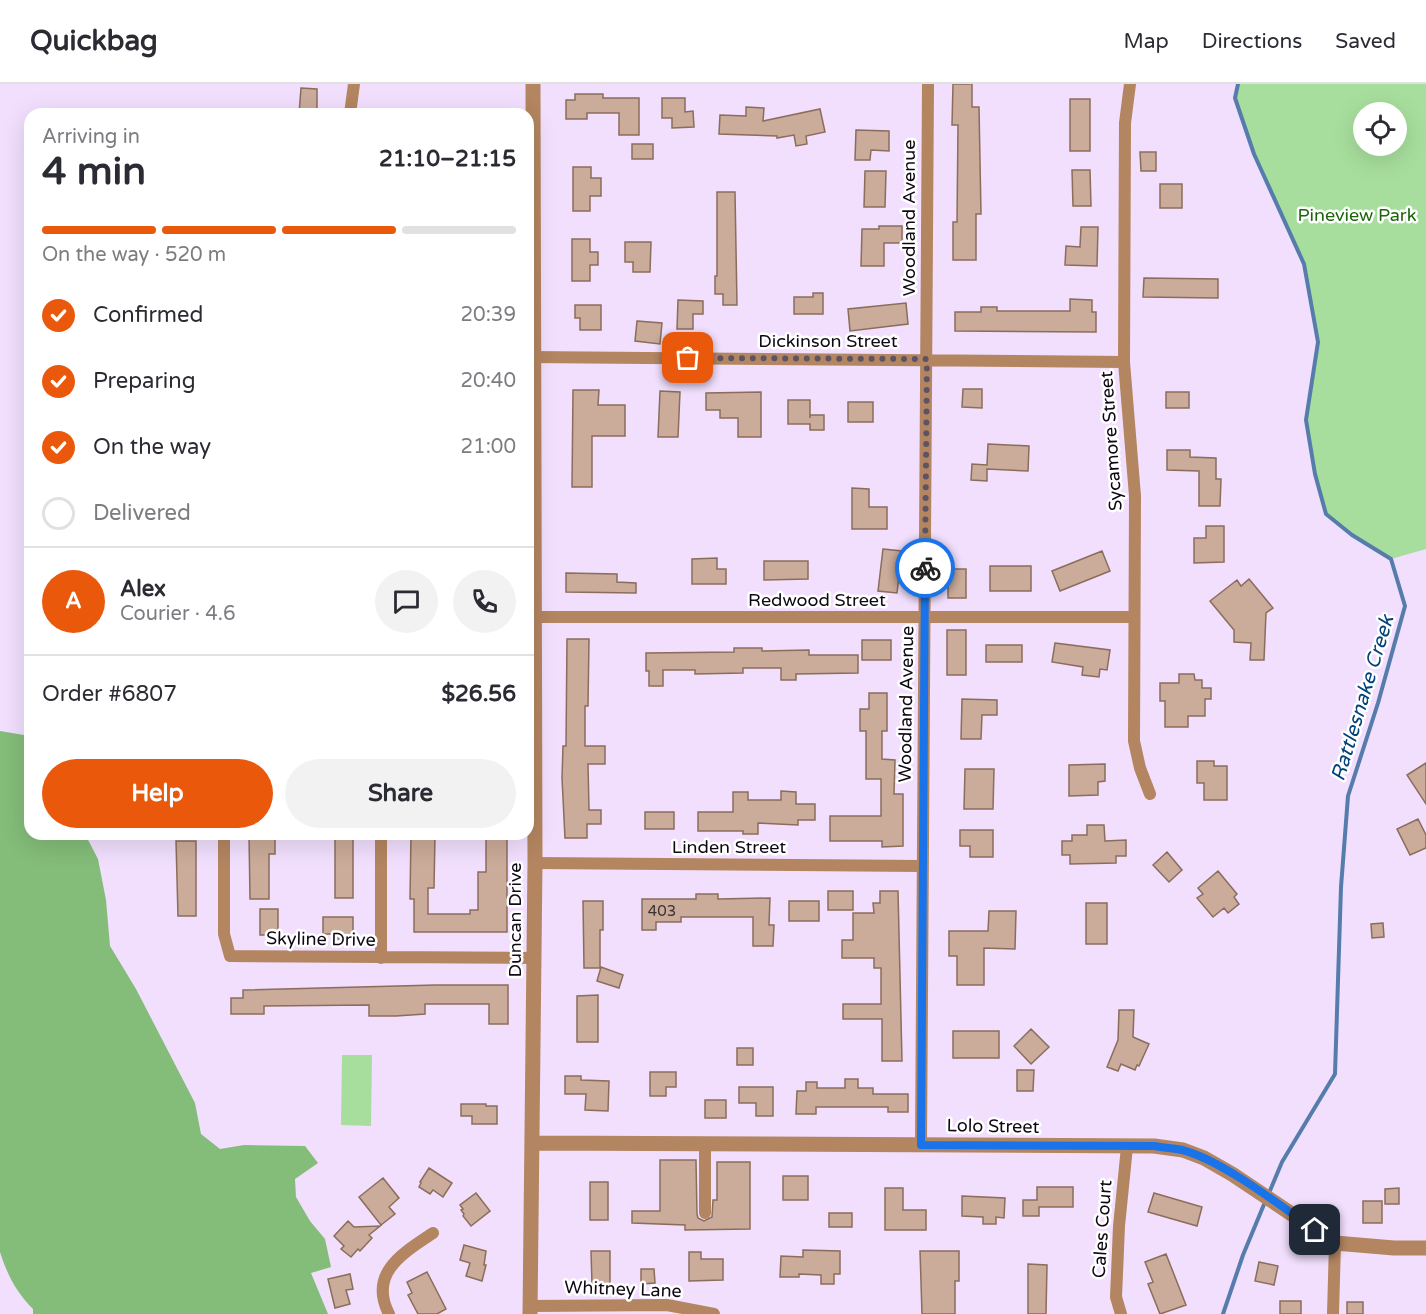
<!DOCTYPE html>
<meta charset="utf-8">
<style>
:root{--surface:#fff;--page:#f2f2f3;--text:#2b2b33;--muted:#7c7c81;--line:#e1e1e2;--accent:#ea580c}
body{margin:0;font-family:"Varela Round",sans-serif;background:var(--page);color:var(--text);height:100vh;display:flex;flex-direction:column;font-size:22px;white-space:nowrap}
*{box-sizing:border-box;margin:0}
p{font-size:20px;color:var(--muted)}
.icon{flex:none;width:33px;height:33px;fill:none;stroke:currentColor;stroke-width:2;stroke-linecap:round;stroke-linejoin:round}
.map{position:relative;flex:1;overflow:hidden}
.side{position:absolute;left:24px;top:24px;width:510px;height:732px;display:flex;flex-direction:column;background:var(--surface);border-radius:18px;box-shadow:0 6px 24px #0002}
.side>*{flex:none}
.tools{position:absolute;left:1353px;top:18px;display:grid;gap:12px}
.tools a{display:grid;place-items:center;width:54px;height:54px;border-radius:50%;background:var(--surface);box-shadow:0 6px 24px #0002;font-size:30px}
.pin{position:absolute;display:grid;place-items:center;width:51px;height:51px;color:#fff;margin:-26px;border-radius:12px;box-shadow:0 3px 9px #0006}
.courier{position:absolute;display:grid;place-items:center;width:60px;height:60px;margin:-30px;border:4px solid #1a73e8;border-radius:50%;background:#fff;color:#222;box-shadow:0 2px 8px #0007}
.head em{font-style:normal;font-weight:800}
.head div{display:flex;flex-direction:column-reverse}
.head{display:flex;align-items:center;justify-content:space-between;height:102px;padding:0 18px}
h1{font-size:39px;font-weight:800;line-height:45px}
.bar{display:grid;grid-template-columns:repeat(4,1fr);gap:9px 6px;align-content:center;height:72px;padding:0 18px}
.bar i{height:8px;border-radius:4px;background:var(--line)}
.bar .active{background:var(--accent)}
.bar p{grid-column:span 4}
.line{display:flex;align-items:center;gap:15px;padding:0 18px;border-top:2px solid var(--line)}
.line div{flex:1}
.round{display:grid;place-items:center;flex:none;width:63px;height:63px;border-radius:32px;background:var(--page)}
ol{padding:0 18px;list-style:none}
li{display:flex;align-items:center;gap:18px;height:66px}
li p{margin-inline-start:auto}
li .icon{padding:6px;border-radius:50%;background:var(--accent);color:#fff;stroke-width:4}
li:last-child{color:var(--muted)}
li i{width:33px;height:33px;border:3px solid var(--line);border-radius:50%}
.cta{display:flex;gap:12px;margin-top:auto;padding:12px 18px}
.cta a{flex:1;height:69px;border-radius:36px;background:var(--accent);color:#fff;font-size:24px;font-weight:800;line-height:69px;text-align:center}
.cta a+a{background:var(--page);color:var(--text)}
header{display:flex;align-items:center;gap:36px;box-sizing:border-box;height:84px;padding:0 30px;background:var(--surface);border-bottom:2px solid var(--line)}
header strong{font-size:28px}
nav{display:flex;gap:33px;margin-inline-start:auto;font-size:21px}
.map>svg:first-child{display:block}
</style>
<header>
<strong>Quickbag</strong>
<nav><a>Map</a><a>Directions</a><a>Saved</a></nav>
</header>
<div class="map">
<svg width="1426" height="1230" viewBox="0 0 1426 1230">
<rect width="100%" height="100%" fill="#f1dffd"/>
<path fill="#a7de9d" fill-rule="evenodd" d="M 1238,0 L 1426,0 L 1426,465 L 1391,475 L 1352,451 L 1326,430 L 1315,390 L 1306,336 L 1318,258 L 1304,180 L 1254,70 L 1235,14 ZM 1364,28 L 1396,28 L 1396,62 L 1364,62 Z
M 342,971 L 372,971 L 371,1042 L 341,1041 Z"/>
<path fill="#84bc79" d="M 0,647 L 30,652 L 30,750 L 85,750 L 98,775 L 106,816 L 110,862 L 136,905 L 195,1019 L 201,1050 L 220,1065 L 244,1061 L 305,1062 L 318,1079 L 295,1095 L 296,1113 L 310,1137 L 325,1155 L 331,1183 L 311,1189 L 328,1230 L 33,1230 L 33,1225 C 16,1208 7,1190 0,1168 Z"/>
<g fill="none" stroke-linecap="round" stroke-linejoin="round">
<path stroke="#567cab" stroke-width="4" d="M 1238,0 L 1235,14 L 1254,70 L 1304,180 L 1318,258 L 1306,336 L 1315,390 L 1326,430 L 1352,451 L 1391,475 L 1405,522 L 1378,619 L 1348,712 L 1341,803 L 1335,990 L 1282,1078 L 1269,1109
M 1223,1230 L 1243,1171 L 1265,1118"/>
</g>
<path fill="#cbab99" stroke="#8a6d5c" stroke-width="1.5" d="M 953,0 L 972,0 L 972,23 L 979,23 L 981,130 L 976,130 L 976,176 L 953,176 L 953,138 L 957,138 L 958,41 L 952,41 Z
M 301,4 L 317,5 L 317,30 L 299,30 Z
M 575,10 L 603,10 L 603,14 L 639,14 L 639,51 L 619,51 L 619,29 L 587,29 L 587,35 L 566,35 L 566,16 L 575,16 Z
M 662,14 L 685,14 L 685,28 L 693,27 L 694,43 L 672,44 L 672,34 L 662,34 Z
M 1070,15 L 1090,15 L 1090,67 L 1070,67 Z
M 746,23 L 764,24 L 763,37 L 820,25 L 825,48 L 806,52 L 807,60 L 796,62 L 794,51 L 777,54 L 777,52 L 719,50 L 720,31 L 746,32 Z
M 856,46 L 889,47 L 889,67 L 871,66 L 870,76 L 855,76 Z
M 632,60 L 653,60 L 653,75 L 632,75 Z
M 1140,68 L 1156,68 L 1156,87 L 1141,87 Z
M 573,83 L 591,83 L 591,94 L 601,94 L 601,112 L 590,112 L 590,127 L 573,127 Z
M 1072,86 L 1090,86 L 1091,122 L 1073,122 Z
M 865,87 L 886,87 L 885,123 L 864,123 Z
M 1160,100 L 1182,100 L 1182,124 L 1160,124 Z
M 717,108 L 735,108 L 737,221 L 723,221 L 723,210 L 715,210 L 715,192 L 717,192 Z
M 879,142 L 902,142 L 902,159 L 884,159 L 884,182 L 861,182 L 862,145 L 879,145 Z
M 1081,143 L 1098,143 L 1097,182 L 1065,181 L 1066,162 L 1080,163 Z
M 572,155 L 590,155 L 590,168 L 598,168 L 598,181 L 590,181 L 590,197 L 572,197 Z
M 625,158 L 651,158 L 650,188 L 633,188 L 633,178 L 625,178 Z
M 1144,194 L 1218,195 L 1218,214 L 1143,213 Z
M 813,209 L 823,209 L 823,230 L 794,230 L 794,213 L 813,213 Z
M 1070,215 L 1092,216 L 1092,228 L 1096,228 L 1096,248 L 955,247 L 955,228 L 981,228 L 981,223 L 997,223 L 997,227 L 1070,227 Z
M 678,216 L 703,217 L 703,230 L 693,230 L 693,245 L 677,245 Z
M 906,219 L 908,240 L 850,247 L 848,225 Z
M 575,221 L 601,221 L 601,246 L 580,246 L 580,234 L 575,234 Z
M 637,237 L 662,239 L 660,260 L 635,257 Z
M 963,305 L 982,305 L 982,324 L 962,323 Z
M 573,306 L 599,306 L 598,321 L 625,321 L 625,352 L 592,352 L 592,403 L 572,403 Z
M 660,307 L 680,308 L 678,353 L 658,353 Z
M 761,308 L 761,353 L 738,353 L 738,334 L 720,334 L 720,326 L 706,326 L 706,309 Z
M 1166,308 L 1189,308 L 1189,324 L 1166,324 Z
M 788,316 L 810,316 L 810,334 L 810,331 L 824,331 L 824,346 L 810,346 L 810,340 L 788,340 Z
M 848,318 L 873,318 L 873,338 L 848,338 Z
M 988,360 L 1029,362 L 1028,387 L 987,385 L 987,397 L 971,396 L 972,380 L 987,381 Z
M 1167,366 L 1190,366 L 1190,373 L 1216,374 L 1216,395 L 1221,395 L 1220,422 L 1199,422 L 1199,387 L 1167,386 Z
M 852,404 L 869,405 L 869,423 L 887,423 L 887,445 L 852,445 Z
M 1206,442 L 1224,442 L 1224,478 L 1194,479 L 1194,454 L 1206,454 Z
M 883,465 L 902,467 L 897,509 L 878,507 Z
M 1102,467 L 1110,487 L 1060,507 L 1052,487 Z
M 717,474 L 717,485 L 726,485 L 726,500 L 692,500 L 692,475 Z
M 764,477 L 808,477 L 808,495 L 764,496 Z
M 990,482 L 1031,482 L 1031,507 L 990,507 Z
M 948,485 L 966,485 L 966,514 L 948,514 Z
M 566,489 L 617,490 L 617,498 L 636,499 L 636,509 L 566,508 Z
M 1249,495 L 1273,524 L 1266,529 L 1264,576 L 1250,576 L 1251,559 L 1234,558 L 1234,546 L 1210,517 L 1237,496 L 1241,502 Z
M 947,546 L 966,546 L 966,591 L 947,591 Z
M 567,555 L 589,555 L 588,622 L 585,622 L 585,662 L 605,662 L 605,680 L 588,680 L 589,726 L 601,726 L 601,740 L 587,740 L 587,754 L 565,754 L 562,694 L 563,662 L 566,662 Z
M 862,556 L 891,556 L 891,576 L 862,576 Z
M 1055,559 L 1110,566 L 1107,586 L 1100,585 L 1099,593 L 1082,591 L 1083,583 L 1052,578 Z
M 986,561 L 1022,561 L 1022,578 L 986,578 Z
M 734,564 L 762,564 L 762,567 L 809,566 L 809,571 L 858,571 L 858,589 L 796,590 L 796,596 L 781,596 L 781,584 L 743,584 L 743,589 L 695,590 L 695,586 L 663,586 L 663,602 L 649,602 L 649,587 L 646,587 L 646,569 L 734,568 Z
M 1179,590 L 1194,590 L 1195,596 L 1202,596 L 1202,604 L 1211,604 L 1211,615 L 1205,615 L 1205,632 L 1188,632 L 1188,643 L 1165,643 L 1165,617 L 1160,617 L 1160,599 L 1179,599 Z
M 869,609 L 887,609 L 887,647 L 882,647 L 882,675 L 895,676 L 894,710 L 903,710 L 903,762 L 882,763 L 882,757 L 830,757 L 830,732 L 881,732 L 881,695 L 866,695 L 866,647 L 860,647 L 860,625 L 869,625 Z
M 962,615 L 997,616 L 997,631 L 982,631 L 981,655 L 961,655 Z
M 1197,677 L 1214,677 L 1214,682 L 1227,682 L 1227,716 L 1204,716 L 1204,699 L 1197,699 Z
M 1426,679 L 1426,720 L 1407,691 Z
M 1105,680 L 1105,697 L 1098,698 L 1098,711 L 1069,712 L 1069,681 Z
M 965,685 L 994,685 L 993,725 L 964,725 Z
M 781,707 L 796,708 L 796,720 L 815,720 L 815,736 L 798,736 L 798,741 L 758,739 L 758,750 L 743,750 L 743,747 L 698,747 L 698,728 L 733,728 L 733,708 L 748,708 L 748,716 L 781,716 Z
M 645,728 L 674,728 L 674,745 L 645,745 Z
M 1418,735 L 1426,751 L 1426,764 L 1410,771 L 1397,745 Z
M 1087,741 L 1104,741 L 1105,757 L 1126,756 L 1126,772 L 1116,772 L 1116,779 L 1070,780 L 1070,771 L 1062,771 L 1062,757 L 1072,757 L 1072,751 L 1087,751 Z
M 960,746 L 993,746 L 993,773 L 970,773 L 970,762 L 960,762 Z
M 249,750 L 275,750 L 275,770 L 269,770 L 269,815 L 250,815 Z
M 335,750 L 353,750 L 353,814 L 335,814 Z
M 411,750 L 435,751 L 434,804 L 428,804 L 428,830 L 470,830 L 470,826 L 478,826 L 478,788 L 486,788 L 486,750 L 507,750 L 507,848 L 414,848 L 414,815 L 410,815 Z
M 176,757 L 196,757 L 196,832 L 178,832 Z
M 1167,768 L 1182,786 L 1169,798 L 1153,781 Z
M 1218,787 L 1237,810 L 1234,813 L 1239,820 L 1228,829 L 1224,824 L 1213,833 L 1197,814 L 1203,810 L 1198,804 Z
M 828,807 L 853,807 L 853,826 L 828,826 Z
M 880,807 L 898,807 L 902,977 L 882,977 L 882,935 L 843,935 L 843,920 L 881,920 L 881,884 L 874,884 L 874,874 L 842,874 L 842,856 L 853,856 L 853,829 L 874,829 L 873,819 L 880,819 Z
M 696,810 L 718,810 L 718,815 L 770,814 L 769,841 L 774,841 L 773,862 L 753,862 L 753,833 L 681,833 L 681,838 L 656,838 L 656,846 L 642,846 L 642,815 L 696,815 Z
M 583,817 L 603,817 L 603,846 L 600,846 L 600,884 L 584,884 Z
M 789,817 L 819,817 L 819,837 L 789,837 Z
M 1086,819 L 1107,819 L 1107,860 L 1086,860 Z
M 260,825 L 278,825 L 278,851 L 260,851 Z
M 989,827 L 1016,827 L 1015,865 L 984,864 L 984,901 L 957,901 L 957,872 L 949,872 L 949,847 L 988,847 Z
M 323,833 L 353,833 L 353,855 L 337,855 L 337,850 L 323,850 Z
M 1383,839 L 1384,853 L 1372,854 L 1371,840 Z
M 601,883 L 623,891 L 619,904 L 597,897 Z
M 436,901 L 508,901 L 508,940 L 489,940 L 489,920 L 425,920 L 425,930 L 396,932 L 369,932 L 369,921 L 264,922 L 264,930 L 231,930 L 231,914 L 243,914 L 243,906 Z
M 598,911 L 598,958 L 577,958 L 577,912 Z
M 1119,926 L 1134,926 L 1133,953 L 1149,960 L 1139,982 L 1137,981 L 1135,986 L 1121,980 L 1118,987 L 1107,983 L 1118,956 Z
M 1031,945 L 1049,963 L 1031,980 L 1014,962 Z
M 953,947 L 999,947 L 999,974 L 953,974 Z
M 737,964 L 753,964 L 753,981 L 737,981 Z
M 1017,986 L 1034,986 L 1033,1007 L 1017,1007 Z
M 650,988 L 676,988 L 676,1003 L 666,1003 L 666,1012 L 650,1012 Z
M 565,992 L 581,992 L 581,996 L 609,997 L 608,1027 L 585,1026 L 586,1010 L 565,1010 Z
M 845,995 L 858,995 L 858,1004 L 873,1004 L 873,1010 L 908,1010 L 908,1028 L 888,1028 L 888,1023 L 816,1023 L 816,1030 L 796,1030 L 797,1007 L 806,1007 L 806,998 L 817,998 L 817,1004 L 845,1004 Z
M 739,1003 L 773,1003 L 773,1032 L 756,1032 L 756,1019 L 739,1019 Z
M 705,1016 L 726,1016 L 726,1034 L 705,1034 Z
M 461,1020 L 486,1020 L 486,1022 L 497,1022 L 497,1040 L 472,1040 L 472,1032 L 461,1032 Z
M 660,1076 L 696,1076 L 697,1130 L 698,1134 L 704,1137 L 712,1133 L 713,1116 L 717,1116 L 717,1078 L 750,1078 L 750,1145 L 685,1146 L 685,1141 L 632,1139 L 632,1127 L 660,1127 Z
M 429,1084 L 452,1099 L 443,1113 L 433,1106 L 430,1110 L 419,1103 L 421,1099 L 420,1098 Z
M 783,1092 L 808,1092 L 808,1116 L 783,1116 Z
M 383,1094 L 399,1114 L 389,1123 L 395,1130 L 381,1141 L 359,1113 Z
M 590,1098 L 608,1098 L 608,1136 L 590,1136 Z
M 1037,1103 L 1073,1103 L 1073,1123 L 1039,1123 L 1039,1132 L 1023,1132 L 1023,1116 L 1037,1116 Z
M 885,1104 L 903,1104 L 903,1126 L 926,1126 L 926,1146 L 885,1146 Z
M 1399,1104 L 1399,1120 L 1385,1120 L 1385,1105 Z
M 476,1109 L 490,1127 L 471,1142 L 463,1132 L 464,1130 L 461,1126 L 463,1125 L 460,1121 Z
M 1154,1109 L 1202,1123 L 1197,1142 L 1148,1128 Z
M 962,1112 L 1005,1114 L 1004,1134 L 996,1133 L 996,1140 L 983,1140 L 983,1133 L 962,1132 Z
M 1363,1117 L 1382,1117 L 1382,1139 L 1363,1139 Z
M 829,1129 L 852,1129 L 852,1143 L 829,1143 Z
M 348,1137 L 354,1143 L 380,1142 L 369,1151 L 372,1154 L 360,1167 L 358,1165 L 351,1173 L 341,1165 L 344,1162 L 334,1152 Z
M 464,1161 L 486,1167 L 484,1181 L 486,1181 L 482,1197 L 466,1192 L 470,1179 L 460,1176 Z
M 803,1166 L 840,1167 L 840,1190 L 834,1190 L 834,1200 L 821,1200 L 821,1191 L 799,1190 L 799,1193 L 780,1193 L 781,1172 L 803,1173 Z
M 591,1167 L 610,1167 L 610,1201 L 592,1201 Z
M 920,1167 L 959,1167 L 959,1197 L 955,1197 L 955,1230 L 922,1230 Z
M 689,1168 L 701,1168 L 701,1175 L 723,1175 L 723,1196 L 689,1197 Z
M 1166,1170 L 1186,1221 L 1160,1230 L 1148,1200 L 1153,1198 L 1145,1178 Z
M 1259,1178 L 1278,1182 L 1274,1201 L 1255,1197 Z
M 1028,1180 L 1047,1181 L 1046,1230 L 1028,1230 Z
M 641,1185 L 654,1185 L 655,1199 L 641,1200 Z
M 427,1188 L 446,1225 L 437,1230 L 418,1230 L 408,1211 L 412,1209 L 407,1198 Z
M 350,1190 L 353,1205 L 346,1206 L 350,1220 L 335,1224 L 328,1195 Z
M 1280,1217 L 1301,1217 L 1301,1230 L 1280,1230 Z
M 1347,1218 L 1363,1218 L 1363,1230 L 1347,1230 Z"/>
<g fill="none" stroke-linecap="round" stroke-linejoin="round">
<path stroke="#b38560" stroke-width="12" d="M 1130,0 L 1125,39 L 1124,278 L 1135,412 L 1134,657 L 1140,684 L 1150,710
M 350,30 L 354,0
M 528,273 L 1124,278
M 535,533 L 1134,533
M 224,750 L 224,850 L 230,872 L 534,874
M 535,779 L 922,782
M 381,874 L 381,750
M 921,1061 L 928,0
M 705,1129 L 705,1059
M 530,1222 L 667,1221 L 714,1230
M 389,1230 C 368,1189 403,1169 433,1149
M 1121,1230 L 1116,1213 L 1119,1142 L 1127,1063
M 1333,1230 L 1335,1159"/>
<path stroke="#b38560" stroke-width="15" d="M 532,1059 L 1154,1062 L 1183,1066 L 1204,1074 L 1232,1090 L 1335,1159 L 1394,1164 L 1426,1164
M 530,1230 L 535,779 L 533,0"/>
</g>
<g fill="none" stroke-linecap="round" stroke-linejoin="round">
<path stroke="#5d5364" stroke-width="6" stroke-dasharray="0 10.8" d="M 688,274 L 927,275 L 925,484"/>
<path stroke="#1a73e8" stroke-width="8" d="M 925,484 L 921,1061 L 1155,1062 C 1164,1064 1174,1064 1182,1066 C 1222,1076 1281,1122 1315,1146"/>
</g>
<g text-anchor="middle" stroke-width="5" stroke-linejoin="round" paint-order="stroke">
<g font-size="15" fill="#3d3134">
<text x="662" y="832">403</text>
</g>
<g font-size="18" fill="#1c660a" stroke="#fff">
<text x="1357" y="137">Pineview Park</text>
</g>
<g font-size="18" fill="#0e0812" stroke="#fff">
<text transform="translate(909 134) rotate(-90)" y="6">Woodland Avenue</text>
<text x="828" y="263">Dickinson Street</text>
<text transform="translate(1111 357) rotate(-94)" y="6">Sycamore Street</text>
<text x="817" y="522">Redwood Street</text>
<text transform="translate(906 620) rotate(-89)" y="6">Woodland Avenue</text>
<text x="729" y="769">Linden Street</text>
<text transform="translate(515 836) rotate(-90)" y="6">Duncan Drive</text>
<text transform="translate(321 855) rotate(1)" y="6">Skyline Drive</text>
<text transform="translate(993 1042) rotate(1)" y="6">Lolo Street</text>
<text transform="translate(1102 1145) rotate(-86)" y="6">Cales Court</text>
<text transform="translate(623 1205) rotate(2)" y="6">Whitney Lane</text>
</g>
<g font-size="20" font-style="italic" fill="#00427a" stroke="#fff">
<text transform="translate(1362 614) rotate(-73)" y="7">Rattlesnake Creek</text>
</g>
</g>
</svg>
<div class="tools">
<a><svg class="icon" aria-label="locate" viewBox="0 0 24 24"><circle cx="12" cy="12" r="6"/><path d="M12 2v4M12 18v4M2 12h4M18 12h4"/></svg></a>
</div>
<div class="pin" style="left:688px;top:274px;background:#ea580c"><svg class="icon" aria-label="bag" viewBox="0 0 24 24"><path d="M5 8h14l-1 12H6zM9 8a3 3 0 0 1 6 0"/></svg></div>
<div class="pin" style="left:1315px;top:1146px;background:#1f2937"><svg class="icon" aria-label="home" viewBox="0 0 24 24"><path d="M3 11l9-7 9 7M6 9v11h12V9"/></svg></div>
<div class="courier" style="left:925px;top:484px"><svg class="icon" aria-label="bike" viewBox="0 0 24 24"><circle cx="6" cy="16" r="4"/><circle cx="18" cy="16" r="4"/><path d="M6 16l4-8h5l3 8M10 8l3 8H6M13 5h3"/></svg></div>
<section class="side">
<div class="head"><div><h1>4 min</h1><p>Arriving in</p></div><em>21:10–21:15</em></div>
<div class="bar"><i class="active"></i><i class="active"></i><i class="active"></i><i></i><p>On the way · 520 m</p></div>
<ol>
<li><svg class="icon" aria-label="check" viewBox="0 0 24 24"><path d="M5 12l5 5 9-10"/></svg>Confirmed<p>20:39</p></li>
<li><svg class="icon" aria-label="check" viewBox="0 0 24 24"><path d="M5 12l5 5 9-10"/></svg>Preparing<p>20:40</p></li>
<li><svg class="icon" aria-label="check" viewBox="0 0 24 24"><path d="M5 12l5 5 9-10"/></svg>On the way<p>21:00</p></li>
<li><i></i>Delivered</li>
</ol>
<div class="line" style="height:108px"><b class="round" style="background:var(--accent);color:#fff">A</b><div><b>Alex</b><p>Courier · 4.6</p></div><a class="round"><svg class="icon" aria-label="chat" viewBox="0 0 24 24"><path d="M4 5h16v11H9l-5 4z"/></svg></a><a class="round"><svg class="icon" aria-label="phone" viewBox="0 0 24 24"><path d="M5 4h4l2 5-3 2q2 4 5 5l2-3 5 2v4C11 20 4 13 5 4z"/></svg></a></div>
<div class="line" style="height:78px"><div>Order #6807</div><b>$26.56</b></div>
<div class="cta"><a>Help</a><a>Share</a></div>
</section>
</div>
